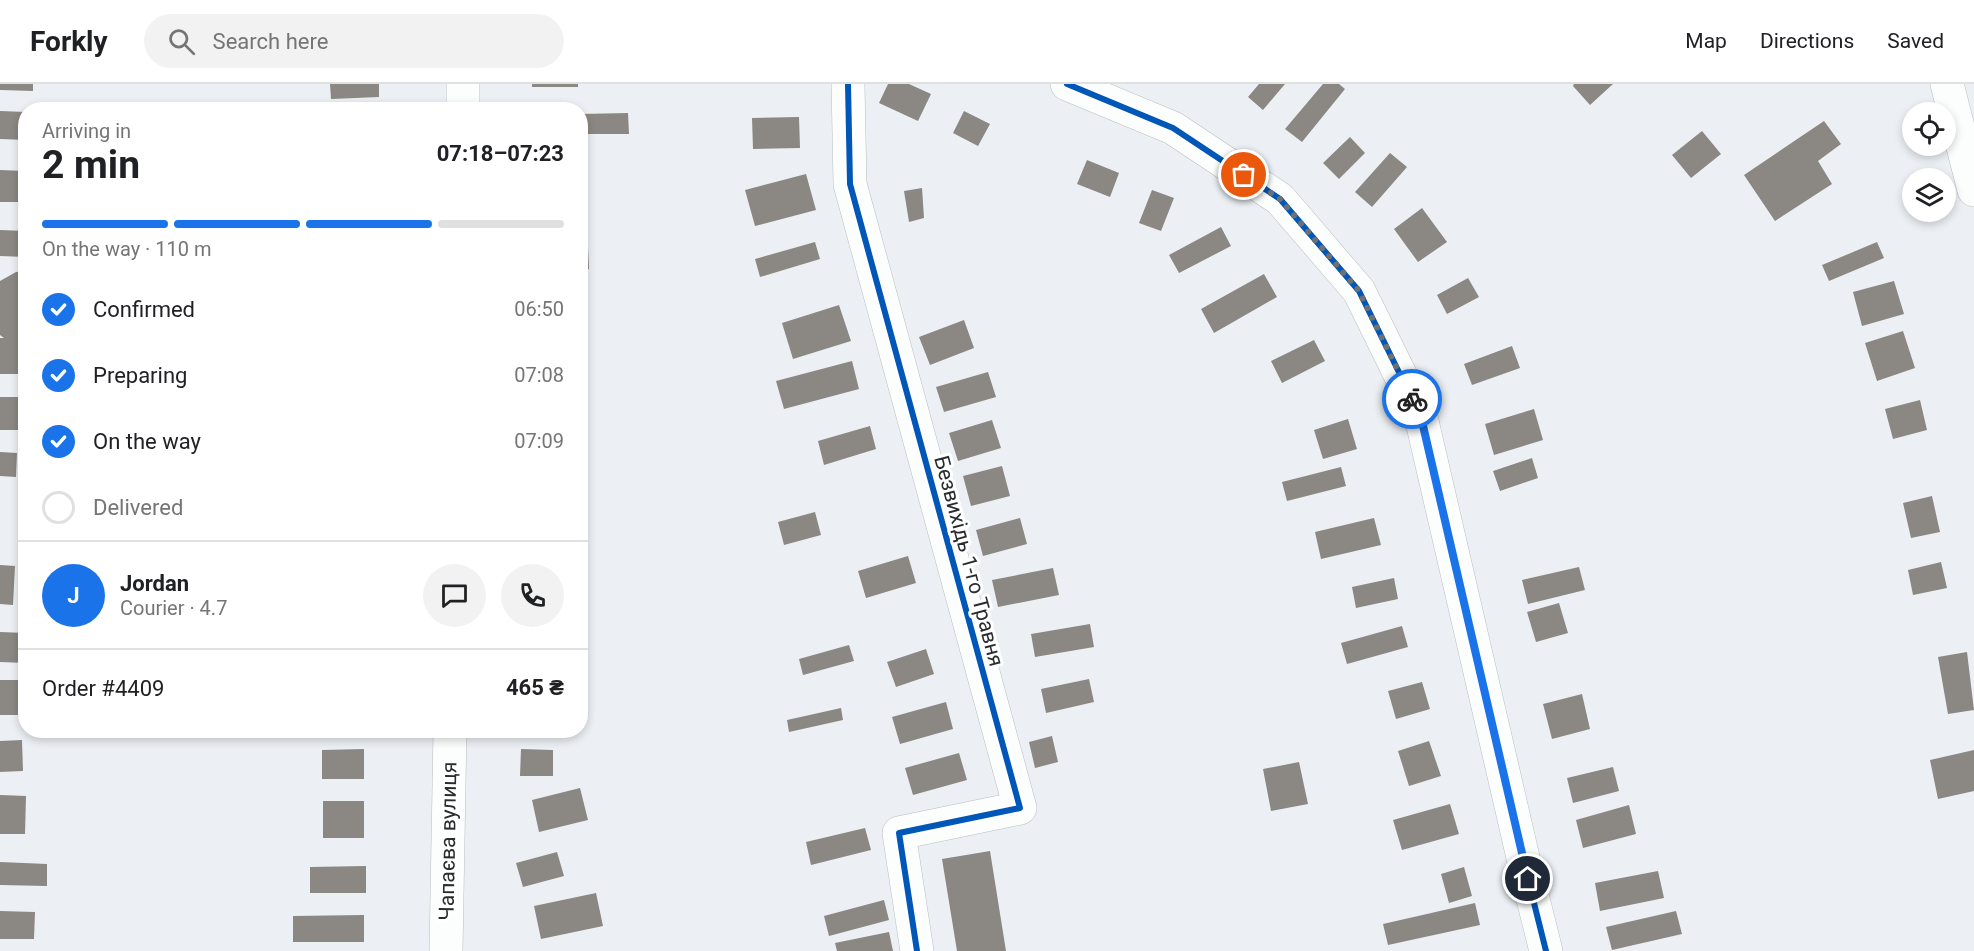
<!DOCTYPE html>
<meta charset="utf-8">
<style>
:root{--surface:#fff;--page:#f2f2f2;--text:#202124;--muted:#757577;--line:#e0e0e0;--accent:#1a73e8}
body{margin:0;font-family:Roboto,sans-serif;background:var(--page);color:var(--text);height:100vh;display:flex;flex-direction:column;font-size:22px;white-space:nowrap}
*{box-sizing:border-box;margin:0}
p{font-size:20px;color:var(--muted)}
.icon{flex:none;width:33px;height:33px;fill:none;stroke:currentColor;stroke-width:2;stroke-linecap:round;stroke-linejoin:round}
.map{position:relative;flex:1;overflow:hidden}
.drawer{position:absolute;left:18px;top:18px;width:570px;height:636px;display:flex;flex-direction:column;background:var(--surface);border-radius:24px;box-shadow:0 3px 9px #0003}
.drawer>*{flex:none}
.fabs{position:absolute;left:1902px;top:18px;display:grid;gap:12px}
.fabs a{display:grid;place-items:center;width:54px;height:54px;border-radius:50%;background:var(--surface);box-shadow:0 3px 9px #0003;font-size:30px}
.pin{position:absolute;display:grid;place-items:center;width:51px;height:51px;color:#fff;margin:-26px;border:3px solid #fff;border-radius:50%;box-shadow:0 2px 6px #0007}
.courier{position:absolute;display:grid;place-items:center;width:60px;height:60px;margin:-30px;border:4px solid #1a73e8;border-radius:50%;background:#fff;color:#222;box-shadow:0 2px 8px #0007}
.overview em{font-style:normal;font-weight:700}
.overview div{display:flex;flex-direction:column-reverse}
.overview{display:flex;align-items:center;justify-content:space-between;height:102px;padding:0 24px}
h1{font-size:39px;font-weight:700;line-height:45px}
.bar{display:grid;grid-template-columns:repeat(4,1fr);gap:9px 6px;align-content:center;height:72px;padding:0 24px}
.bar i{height:8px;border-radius:4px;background:var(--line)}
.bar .on{background:var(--accent)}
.bar p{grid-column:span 4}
.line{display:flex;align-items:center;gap:15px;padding:0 24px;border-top:2px solid var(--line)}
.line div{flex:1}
.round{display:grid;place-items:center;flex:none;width:63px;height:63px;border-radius:32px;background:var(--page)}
ol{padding:0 24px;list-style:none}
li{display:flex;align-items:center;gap:18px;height:66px}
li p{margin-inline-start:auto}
li .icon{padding:6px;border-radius:50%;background:var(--accent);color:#fff;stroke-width:4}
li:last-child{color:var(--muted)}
li i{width:33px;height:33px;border:3px solid var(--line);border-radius:50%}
header{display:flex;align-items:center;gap:36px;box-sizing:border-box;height:84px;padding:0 30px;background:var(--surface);border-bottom:2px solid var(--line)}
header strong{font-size:28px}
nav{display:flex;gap:33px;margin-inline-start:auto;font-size:21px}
.search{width:420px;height:54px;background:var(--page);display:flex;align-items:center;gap:15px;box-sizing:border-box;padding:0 21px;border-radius:33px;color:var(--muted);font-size:22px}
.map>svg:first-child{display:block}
</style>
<header>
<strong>Forkly</strong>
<div class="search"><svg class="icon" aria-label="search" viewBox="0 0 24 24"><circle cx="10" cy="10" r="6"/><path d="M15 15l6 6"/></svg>Search here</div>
<nav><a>Map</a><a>Directions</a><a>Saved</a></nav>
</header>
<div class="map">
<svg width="1974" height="867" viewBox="0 0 1974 867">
<rect width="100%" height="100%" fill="#ecf0f4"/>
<path fill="#8b8782" d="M 0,0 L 33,0 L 33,7 L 0,6 Z
M 330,0 L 379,0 L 379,13 L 331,15 Z
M 532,0 L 578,0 L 578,3 L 532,3 Z
M 888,0 L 909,0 L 931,10 L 918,37 L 879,19 Z
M 1259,0 L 1285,0 L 1263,26 L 1248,13 Z
M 1323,0 L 1339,0 L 1345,5 L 1302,58 L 1285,45 Z
M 1574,0 L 1613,0 L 1590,21 L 1573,2 Z
M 0,27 L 26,28 L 26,56 L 0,55 Z
M 964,27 L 990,40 L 978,62 L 953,49 Z
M 628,29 L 629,50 L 580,50 L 580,30 Z
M 799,33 L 800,64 L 753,65 L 752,34 Z
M 1824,37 L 1841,60 L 1818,77 L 1832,100 L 1775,137 L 1744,91 Z
M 1702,47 L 1721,70 L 1691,94 L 1672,71 Z
M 1350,53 L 1365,69 L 1339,95 L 1323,79 Z
M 1390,69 L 1407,83 L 1372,123 L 1355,108 Z
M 1087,76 L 1119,89 L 1110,113 L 1077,100 Z
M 580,82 L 583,82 L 583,102 L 580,102 Z
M 0,86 L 26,87 L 26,118 L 0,118 Z
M 806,90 L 816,126 L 755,142 L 745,106 Z
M 922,104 L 924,134 L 909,138 L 904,107 Z
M 1152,106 L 1174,114 L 1161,147 L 1139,139 Z
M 1422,124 L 1447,158 L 1418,178 L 1394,145 Z
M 1221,143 L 1231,162 L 1179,189 L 1169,171 Z
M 0,146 L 26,147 L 26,173 L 0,172 Z
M 815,158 L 820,175 L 760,193 L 755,175 Z
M 1877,158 L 1884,174 L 1829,197 L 1822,181 Z
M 580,162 L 588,162 L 589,185 L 580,185 Z
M 26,187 L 26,290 L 0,290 L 0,254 L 4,254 L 0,251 L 0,197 L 16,188 Z
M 1264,190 L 1277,213 L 1214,249 L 1201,225 Z
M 1468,194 L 1479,213 L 1447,230 L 1437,211 Z
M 1894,197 L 1904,230 L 1862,242 L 1853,208 Z
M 839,221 L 851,257 L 793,275 L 782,239 Z
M 964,236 L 974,264 L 930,281 L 919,253 Z
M 1903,247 L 1915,284 L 1877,297 L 1865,259 Z
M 1314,256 L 1325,277 L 1282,299 L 1271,277 Z
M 1512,262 L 1520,284 L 1472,301 L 1464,280 Z
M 852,277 L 859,305 L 784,325 L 776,297 Z
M 988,288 L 996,313 L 944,328 L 936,303 Z
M 0,313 L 22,313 L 22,346 L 0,346 Z
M 1920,316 L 1927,346 L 1893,355 L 1885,325 Z
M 1534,325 L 1543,356 L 1494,371 L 1485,340 Z
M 1348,335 L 1357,365 L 1323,375 L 1314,346 Z
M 992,336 L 1001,364 L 958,377 L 949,349 Z
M 870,342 L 876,365 L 824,381 L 818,357 Z
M 0,368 L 17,369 L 16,393 L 0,392 Z
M 1532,374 L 1538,394 L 1500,407 L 1493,387 Z
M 1002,382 L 1010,412 L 971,422 L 963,392 Z
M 1341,383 L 1346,402 L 1287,417 L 1282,398 Z
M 1932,412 L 1940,448 L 1911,454 L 1903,419 Z
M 815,428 L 821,451 L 784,461 L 778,438 Z
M 1020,434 L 1027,460 L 983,472 L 976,446 Z
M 1374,434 L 1381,461 L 1321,475 L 1315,448 Z
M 908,472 L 916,499 L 866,514 L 858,487 Z
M 1941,478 L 1947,504 L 1913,511 L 1908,486 Z
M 0,481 L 15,482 L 13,521 L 0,520 Z
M 1579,483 L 1585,506 L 1528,520 L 1522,496 Z
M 1053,484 L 1059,511 L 998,523 L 992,496 Z
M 1394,494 L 1398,515 L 1356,524 L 1352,503 Z
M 1559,519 L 1568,549 L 1536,558 L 1527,528 Z
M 1090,540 L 1094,563 L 1035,573 L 1031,550 Z
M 1402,542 L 1408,563 L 1347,580 L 1341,559 Z
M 0,548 L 26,549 L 26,579 L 0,578 Z
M 849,561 L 854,577 L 803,591 L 799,575 Z
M 926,565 L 934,590 L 896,603 L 887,578 Z
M 1967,568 L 1974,626 L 1948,630 L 1938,573 Z
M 1089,595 L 1094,618 L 1046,629 L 1041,605 Z
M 0,596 L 25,596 L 25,631 L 0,631 Z
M 1422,598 L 1430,625 L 1396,635 L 1388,607 Z
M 1582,610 L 1590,645 L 1552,655 L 1543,620 Z
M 946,618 L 953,645 L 900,660 L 892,633 Z
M 841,624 L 843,636 L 789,648 L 787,636 Z
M 519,646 L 543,646 L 543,650 L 519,650 Z
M 1052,652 L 1058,678 L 1035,684 L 1029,658 Z
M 22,656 L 23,687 L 0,688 L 0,657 Z
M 1429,657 L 1441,692 L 1409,702 L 1398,667 Z
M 364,665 L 364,695 L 322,695 L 322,666 Z
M 521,665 L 553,666 L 553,692 L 520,692 Z
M 1974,666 L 1974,707 L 1938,715 L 1930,676 Z
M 959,669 L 967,696 L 913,711 L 905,684 Z
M 1299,678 L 1308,720 L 1271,727 L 1263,685 Z
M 1613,683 L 1619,707 L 1573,719 L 1567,694 Z
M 580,704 L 588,736 L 539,748 L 532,716 Z
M 0,711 L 26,712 L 25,750 L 0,750 Z
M 323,717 L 364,717 L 364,754 L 323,754 Z
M 1450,720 L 1459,750 L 1402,766 L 1393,736 Z
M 1629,721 L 1636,750 L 1583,764 L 1576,736 Z
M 865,744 L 871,766 L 811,781 L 806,758 Z
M 990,767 L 1006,867 L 957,867 L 942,775 Z
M 557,768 L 564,792 L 523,803 L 516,779 Z
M 0,778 L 47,780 L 47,802 L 0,801 Z
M 366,782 L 366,809 L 310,809 L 310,783 Z
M 1464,783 L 1472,812 L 1449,819 L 1441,790 Z
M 1658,787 L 1664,814 L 1600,827 L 1595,799 Z
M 596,809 L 603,842 L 541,855 L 534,822 Z
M 884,816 L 889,836 L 829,852 L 824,832 Z
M 1475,819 L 1480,841 L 1388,861 L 1383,840 Z
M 0,827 L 35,828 L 34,855 L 0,855 Z
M 1676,827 L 1682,850 L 1612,866 L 1606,843 Z
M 364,831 L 364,858 L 293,858 L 293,832 Z
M 889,848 L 893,867 L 837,867 L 835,859 Z"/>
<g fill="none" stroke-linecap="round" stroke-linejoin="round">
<g stroke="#babec1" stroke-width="34">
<path id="minor" d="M 848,0 L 850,100 L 1020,724 L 899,749 L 917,867
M 1067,0 L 1173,44 L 1280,115 L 1359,207 L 1421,333 L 1528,795 L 1546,867
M 1947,0 L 1974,106
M 463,26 L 463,0
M 446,867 L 450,646"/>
</g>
<use href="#minor" stroke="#fcfdfd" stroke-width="33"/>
<g stroke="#fff" stroke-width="10">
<path id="cycleway" d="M 848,0 L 850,100 L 1020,724 L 899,749 L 917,867
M 1067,0 L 1173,44 L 1280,115 L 1359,207 L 1421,333 L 1528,795 L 1546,867"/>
</g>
<use href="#cycleway" stroke="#0057b8" stroke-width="6"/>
</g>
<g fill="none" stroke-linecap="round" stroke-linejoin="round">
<path stroke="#6d7173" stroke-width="6" stroke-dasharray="0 10.8" d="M 1244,91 L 1280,115 L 1359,207 L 1412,315"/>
<path stroke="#1a73e8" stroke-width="8" d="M 1412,315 L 1421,333 L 1528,795"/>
</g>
<g text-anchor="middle" stroke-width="6" stroke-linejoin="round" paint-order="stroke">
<g font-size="21" fill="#292c2e" stroke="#fff">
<text transform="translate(969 477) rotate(75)" y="7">Безвихідь 1-го Травня</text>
<text transform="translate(448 757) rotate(-89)" y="7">Чапаєва вулиця</text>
</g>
</g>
</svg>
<div class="fabs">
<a><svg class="icon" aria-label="locate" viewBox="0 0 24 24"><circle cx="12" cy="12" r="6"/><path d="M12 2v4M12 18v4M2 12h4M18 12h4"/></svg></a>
<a><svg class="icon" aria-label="layers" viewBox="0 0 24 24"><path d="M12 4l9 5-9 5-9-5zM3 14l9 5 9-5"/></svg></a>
</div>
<div class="pin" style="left:1244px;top:91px;background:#ea580c"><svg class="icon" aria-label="bag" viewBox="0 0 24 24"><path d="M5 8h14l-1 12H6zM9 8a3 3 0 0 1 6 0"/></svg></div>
<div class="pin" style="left:1528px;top:795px;background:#1f2937"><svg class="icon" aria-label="home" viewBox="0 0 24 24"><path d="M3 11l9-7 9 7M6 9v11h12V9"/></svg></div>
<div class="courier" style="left:1412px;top:315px"><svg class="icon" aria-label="bike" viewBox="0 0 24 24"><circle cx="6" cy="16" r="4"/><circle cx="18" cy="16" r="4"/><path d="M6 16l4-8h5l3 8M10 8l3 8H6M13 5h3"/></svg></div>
<section class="drawer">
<div class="overview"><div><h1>2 min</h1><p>Arriving in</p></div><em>07:18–07:23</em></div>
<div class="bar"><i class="on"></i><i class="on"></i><i class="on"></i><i></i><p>On the way · 110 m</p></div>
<ol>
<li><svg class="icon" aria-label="check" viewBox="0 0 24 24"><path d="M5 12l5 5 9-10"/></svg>Confirmed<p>06:50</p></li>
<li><svg class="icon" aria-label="check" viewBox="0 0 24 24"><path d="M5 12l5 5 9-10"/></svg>Preparing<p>07:08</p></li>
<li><svg class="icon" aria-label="check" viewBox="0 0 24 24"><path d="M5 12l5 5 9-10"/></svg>On the way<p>07:09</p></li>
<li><i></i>Delivered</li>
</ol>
<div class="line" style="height:108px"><b class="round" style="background:var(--accent);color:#fff">J</b><div><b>Jordan</b><p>Courier · 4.7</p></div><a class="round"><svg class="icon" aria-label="chat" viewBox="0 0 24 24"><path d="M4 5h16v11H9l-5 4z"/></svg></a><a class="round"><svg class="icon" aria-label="phone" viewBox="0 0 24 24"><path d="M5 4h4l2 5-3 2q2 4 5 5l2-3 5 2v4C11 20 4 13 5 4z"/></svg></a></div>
<div class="line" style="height:78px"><div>Order #4409</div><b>465 ₴</b></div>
</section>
</div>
